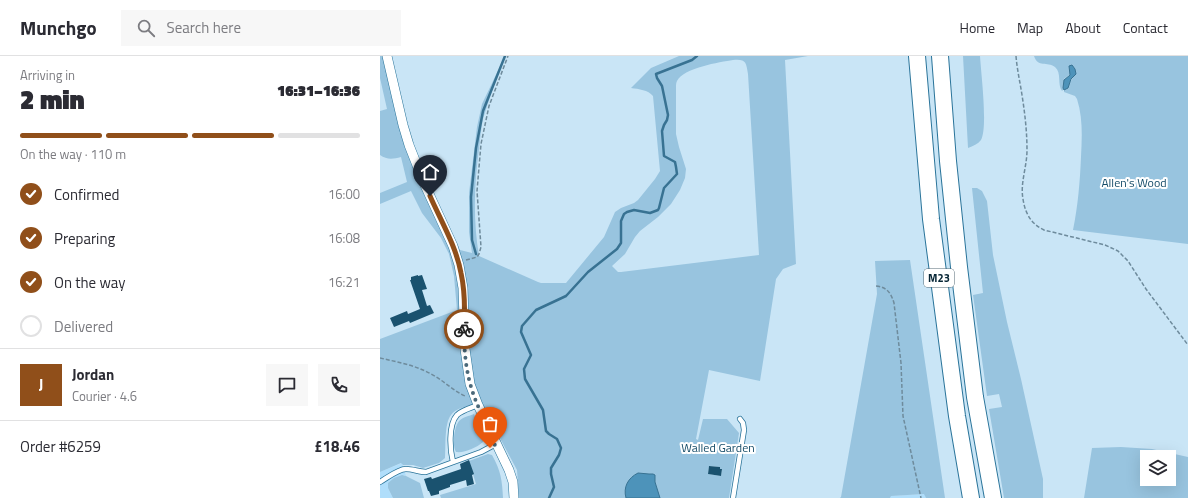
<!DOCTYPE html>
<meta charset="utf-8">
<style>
:root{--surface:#fff;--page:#f7f7f7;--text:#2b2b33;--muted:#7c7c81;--line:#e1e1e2;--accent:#904f1a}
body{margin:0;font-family:"Titillium Web",sans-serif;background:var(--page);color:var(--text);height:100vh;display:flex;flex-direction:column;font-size:15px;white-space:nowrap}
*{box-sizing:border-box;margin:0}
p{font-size:13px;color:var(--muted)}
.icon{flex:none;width:22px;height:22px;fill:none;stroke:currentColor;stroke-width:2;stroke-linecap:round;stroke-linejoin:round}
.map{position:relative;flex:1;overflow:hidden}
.side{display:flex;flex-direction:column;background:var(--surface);width:380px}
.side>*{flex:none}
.fabs{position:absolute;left:760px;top:394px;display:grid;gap:8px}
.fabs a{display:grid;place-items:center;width:36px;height:36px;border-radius:0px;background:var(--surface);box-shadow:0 4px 16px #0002;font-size:20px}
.pin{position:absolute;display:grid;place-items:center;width:34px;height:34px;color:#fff;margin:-41px -17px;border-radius:50% 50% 50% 0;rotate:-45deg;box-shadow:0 0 4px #0007}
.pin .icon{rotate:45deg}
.courier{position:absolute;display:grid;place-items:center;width:40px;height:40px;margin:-20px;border:3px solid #904f1a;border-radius:50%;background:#fff;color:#222;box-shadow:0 1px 5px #0007}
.head em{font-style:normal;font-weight:800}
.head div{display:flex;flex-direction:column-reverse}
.head{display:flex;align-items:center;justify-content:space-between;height:68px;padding:0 20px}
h1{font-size:26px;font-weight:800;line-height:30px}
.bar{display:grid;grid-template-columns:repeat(4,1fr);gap:6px 4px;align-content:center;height:48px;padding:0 20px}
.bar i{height:5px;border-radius:3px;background:var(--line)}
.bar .on{background:var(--accent)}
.bar p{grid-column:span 4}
.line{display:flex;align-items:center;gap:10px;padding:0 20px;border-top:1px solid var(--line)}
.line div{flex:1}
.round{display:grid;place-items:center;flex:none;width:42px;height:42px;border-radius:0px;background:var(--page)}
ol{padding:0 20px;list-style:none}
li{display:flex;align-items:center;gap:12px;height:44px}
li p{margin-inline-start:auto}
li .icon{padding:4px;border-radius:50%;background:var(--accent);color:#fff;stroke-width:4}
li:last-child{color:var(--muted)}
li i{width:22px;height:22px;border:2px solid var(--line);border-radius:50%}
header{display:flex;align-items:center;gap:24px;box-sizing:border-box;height:56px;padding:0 20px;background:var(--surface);border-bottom:1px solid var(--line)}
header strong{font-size:19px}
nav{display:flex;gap:22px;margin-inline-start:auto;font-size:14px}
.search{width:280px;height:36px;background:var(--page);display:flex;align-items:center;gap:10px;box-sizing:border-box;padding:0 14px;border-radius:0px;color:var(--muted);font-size:15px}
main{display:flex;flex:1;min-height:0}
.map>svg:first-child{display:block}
</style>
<header>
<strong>Munchgo</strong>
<div class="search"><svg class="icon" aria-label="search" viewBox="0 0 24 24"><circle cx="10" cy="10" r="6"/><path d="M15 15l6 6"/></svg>Search here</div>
<nav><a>Home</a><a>Map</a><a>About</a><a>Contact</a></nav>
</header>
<main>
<section class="side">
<div class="head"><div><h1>2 min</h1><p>Arriving in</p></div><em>16:31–16:36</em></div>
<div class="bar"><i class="on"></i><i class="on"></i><i class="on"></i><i></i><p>On the way · 110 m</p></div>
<ol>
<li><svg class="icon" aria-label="check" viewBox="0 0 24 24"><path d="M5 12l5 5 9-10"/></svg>Confirmed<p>16:00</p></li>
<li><svg class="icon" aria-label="check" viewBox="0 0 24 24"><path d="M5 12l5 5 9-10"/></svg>Preparing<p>16:08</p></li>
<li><svg class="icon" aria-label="check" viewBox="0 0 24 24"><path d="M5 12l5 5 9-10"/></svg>On the way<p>16:21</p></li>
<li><i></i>Delivered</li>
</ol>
<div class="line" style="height:72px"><b class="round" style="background:var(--accent);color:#fff">J</b><div><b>Jordan</b><p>Courier · 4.6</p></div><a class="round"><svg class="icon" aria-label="chat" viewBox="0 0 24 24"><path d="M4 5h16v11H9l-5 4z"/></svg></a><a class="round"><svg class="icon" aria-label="phone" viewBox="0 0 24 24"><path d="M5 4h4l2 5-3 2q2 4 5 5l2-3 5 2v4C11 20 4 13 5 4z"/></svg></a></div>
<div class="line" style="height:52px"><div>Order #6259</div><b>£18.46</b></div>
</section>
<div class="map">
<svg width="808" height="442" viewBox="0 0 808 442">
<rect width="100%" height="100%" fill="#c9e5f6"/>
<path fill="#b0defb" d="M 22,407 L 26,420 L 24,419 L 8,432 L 13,442 L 0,442 L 0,416 Z
M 545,438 L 546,442 L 510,442 L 511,440 Z"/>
<path fill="#98c4df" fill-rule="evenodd" d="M 0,0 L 4,0 L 22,74 L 80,194 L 92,197 L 89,176 L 89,137 L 97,71 L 102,48 L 124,2 C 117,22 109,42 103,63 C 101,73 100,83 99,93 C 94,129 93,164 99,200 L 158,226 L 161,227 L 186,227 L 224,181 L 235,156 L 241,152 L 254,147 L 258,144 L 275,123 L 280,115 L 273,40 C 268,34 259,33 251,32 L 271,12 L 299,0 L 428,0 L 405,4 L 416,208 L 403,213 L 396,223 L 380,325 L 329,314 L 316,383 L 318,384 L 323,363 L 347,363 L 359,377 L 349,442 L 139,442 L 137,414 L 105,354 L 91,349 C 84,351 75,353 71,359 C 64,368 66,391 65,402 L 59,407 L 43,412 L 33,409 L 23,409 L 21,407 L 0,416 L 0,283 L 77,254 L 74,220 L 69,198 L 61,182 L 42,157 L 31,135 L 0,148 L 0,137 L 27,126 L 21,101 C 13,103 7,104 0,99 L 0,55 L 7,53 L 0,22 ZM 353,4 C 366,3 366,6 368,18 L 379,199 L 241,216 L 238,216 L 232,210 L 245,198 L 255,181 L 260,175 L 278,161 L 291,148 L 300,134 L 305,122 L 306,113 L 299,91 L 296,78 L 296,31 C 296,29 296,27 297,25 C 303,12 340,6 353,4 ZM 329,410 L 340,411 L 340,413 L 342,413 L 341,420 L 328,418 Z
M 583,0 L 600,0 C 601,17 608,71 601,84 C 598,88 593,90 588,92 Z
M 654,0 L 808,0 L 808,188 L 693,174 C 698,150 700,125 701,101 C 702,81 703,62 697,43 L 695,40 L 684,36 L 684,34 C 690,31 690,23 696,18 L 695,12 L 689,10 L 690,18 L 684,23 L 684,33 L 682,35 C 677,28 682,17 675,11 C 667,5 658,12 654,0 Z
M 592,132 L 597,132 L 602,135 L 607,145 L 613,199 L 627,266 L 641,323 L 663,423 L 663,442 L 624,442 L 609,353 L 622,351 L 619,338 L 607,340 L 593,239 L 603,237 Z
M 530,204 L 565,442 L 546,442 L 544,438 L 511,440 L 510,442 L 460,442 L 461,441 L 497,238 L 495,205 Z
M 94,358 L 104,384 L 103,386 C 96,392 85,397 76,396 C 72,390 74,371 79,365 C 83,361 89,360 94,358 Z
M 741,391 L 772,393 L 808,401 L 808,442 L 704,442 L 712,392 ZM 767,401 L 789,401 L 789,423 L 767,423 Z
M 108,398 L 112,399 C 121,415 122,424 123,442 L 61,442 L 60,439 L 96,428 L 89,405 Z
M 22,419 L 26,420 L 40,427 L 44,442 L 13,442 L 8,432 L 8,427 L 14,422 Z"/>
<path fill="#4d93ba" stroke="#387292" d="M 692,9 L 695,13 L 696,18 L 691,23 L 688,32 L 684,34 L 683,32 L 684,24 L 690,19 L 689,10 Z
M 258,417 L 269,418 L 273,418 L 275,419 L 275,426 L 280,442 L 246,442 C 243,431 248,422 258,417 Z"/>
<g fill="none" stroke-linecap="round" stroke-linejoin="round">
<path stroke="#387292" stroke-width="2.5" d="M 96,198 L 92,184 L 91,141 L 96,92 L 103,55 L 125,0
M 169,442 L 174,431 L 171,418 L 171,412 L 179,399 L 181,392 L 177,383 L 169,378 L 166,375 L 163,354 L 145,323 L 144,313 L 151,299 L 141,276 L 142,270 L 156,254 L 186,240 L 208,216 L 237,193 L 241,187 L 241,165 L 244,158 L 247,156 L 254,154 L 270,157 L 278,154 L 279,152 L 284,132 L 297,118 L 296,111 L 295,106 L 284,100 L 282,75 L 284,69 L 287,64 L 288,59 L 282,30 L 277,22 L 276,18 L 312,4 L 317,0"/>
</g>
<path fill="#1a526f" d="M 38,219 L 38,220 L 42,219 L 47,233 L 42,234 L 47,250 L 50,249 L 54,257 L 30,267 L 29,265 L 14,271 L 10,262 L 27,255 L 28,258 L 40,253 L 30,224 L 31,224 L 31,221 Z
M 89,404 L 94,418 L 92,419 L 94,428 L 87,430 L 86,424 L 70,429 L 70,431 L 59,435 L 59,438 L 51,440 L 49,435 L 48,435 L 44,423 L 51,421 L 52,423 L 81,413 L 80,408 Z
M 329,410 L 340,411 L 340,413 L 342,413 L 341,420 L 328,418 Z"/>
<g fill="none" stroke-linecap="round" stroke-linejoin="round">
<g stroke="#2a749a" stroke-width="6">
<path id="service" d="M 73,406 C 70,394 68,369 77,359 C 82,354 91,352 98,349
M 0,426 C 7,422 18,413 26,413 C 33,413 39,416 46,416 L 101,396 L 116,388
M 353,442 L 364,374 L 363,367 L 360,363"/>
</g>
<g stroke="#2a749a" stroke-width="10">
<path id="minor" d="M 7,0 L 23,69 L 29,89 L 44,127 L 73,190 L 79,209 L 83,232 L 85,293 L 90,328 L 98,349 L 129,414 L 133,426 L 134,442"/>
</g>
<g stroke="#2a749a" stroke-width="18">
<path id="motorway" d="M 537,0 L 551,163 L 577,360 L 591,442
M 560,0 L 568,105 L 579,211 L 595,341 L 613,442"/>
</g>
<path stroke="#6e8b9c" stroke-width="1.5" stroke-dasharray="4 2" stroke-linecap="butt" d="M 636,0 C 637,13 640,26 642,39 C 645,58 647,76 647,94 C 647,111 640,127 643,143 C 645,157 651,168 664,174 L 725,189 L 738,195 L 748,205 L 766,233 L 808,289
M 86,204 L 97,201 L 99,198 L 101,191 L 97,135 L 101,88 L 109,50 L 128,0
M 496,230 C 507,231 511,237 514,247 L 521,307 L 523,360 L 541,442
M 0,302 C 17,306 35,309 51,318 C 63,324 72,334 85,340"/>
<use href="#service" stroke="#fff" stroke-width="4.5"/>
<use href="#minor" stroke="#fff" stroke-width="9"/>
<use href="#motorway" stroke="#fff" stroke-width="16"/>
</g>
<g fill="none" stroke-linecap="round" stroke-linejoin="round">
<path stroke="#4a6879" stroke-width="4" stroke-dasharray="0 7.2" d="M 84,273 C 84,295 86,317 93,337 C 99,355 108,371 116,388 L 110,392"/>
<path stroke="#904f1a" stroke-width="5" d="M 50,140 C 61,165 76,190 81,217 C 85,235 85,255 84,273"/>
</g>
<g text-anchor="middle" stroke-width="4" stroke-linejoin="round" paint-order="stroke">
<rect fill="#fff" stroke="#516672" stroke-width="1" x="544" y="213" width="30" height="18" rx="3"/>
<g font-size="11" font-weight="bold" fill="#062535">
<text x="559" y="226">M23</text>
</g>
<g font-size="12" fill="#154c68" stroke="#fff">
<text x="754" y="131">Allen's Wood</text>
<text x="338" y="396">Walled Garden</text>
</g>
</g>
</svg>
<div class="fabs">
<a><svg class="icon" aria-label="layers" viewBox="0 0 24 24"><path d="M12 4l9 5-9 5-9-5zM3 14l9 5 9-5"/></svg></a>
</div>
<div class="pin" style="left:110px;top:392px;background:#ea580c"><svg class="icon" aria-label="bag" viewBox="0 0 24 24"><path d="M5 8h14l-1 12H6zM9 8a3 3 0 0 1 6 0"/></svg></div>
<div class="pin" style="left:50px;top:140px;background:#1f2937"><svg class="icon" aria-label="home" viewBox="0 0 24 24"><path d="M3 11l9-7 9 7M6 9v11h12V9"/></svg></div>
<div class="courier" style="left:84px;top:273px"><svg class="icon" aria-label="bike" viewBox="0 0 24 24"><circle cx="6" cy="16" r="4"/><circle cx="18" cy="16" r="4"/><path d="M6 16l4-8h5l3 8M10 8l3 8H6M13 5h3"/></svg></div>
</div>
</main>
